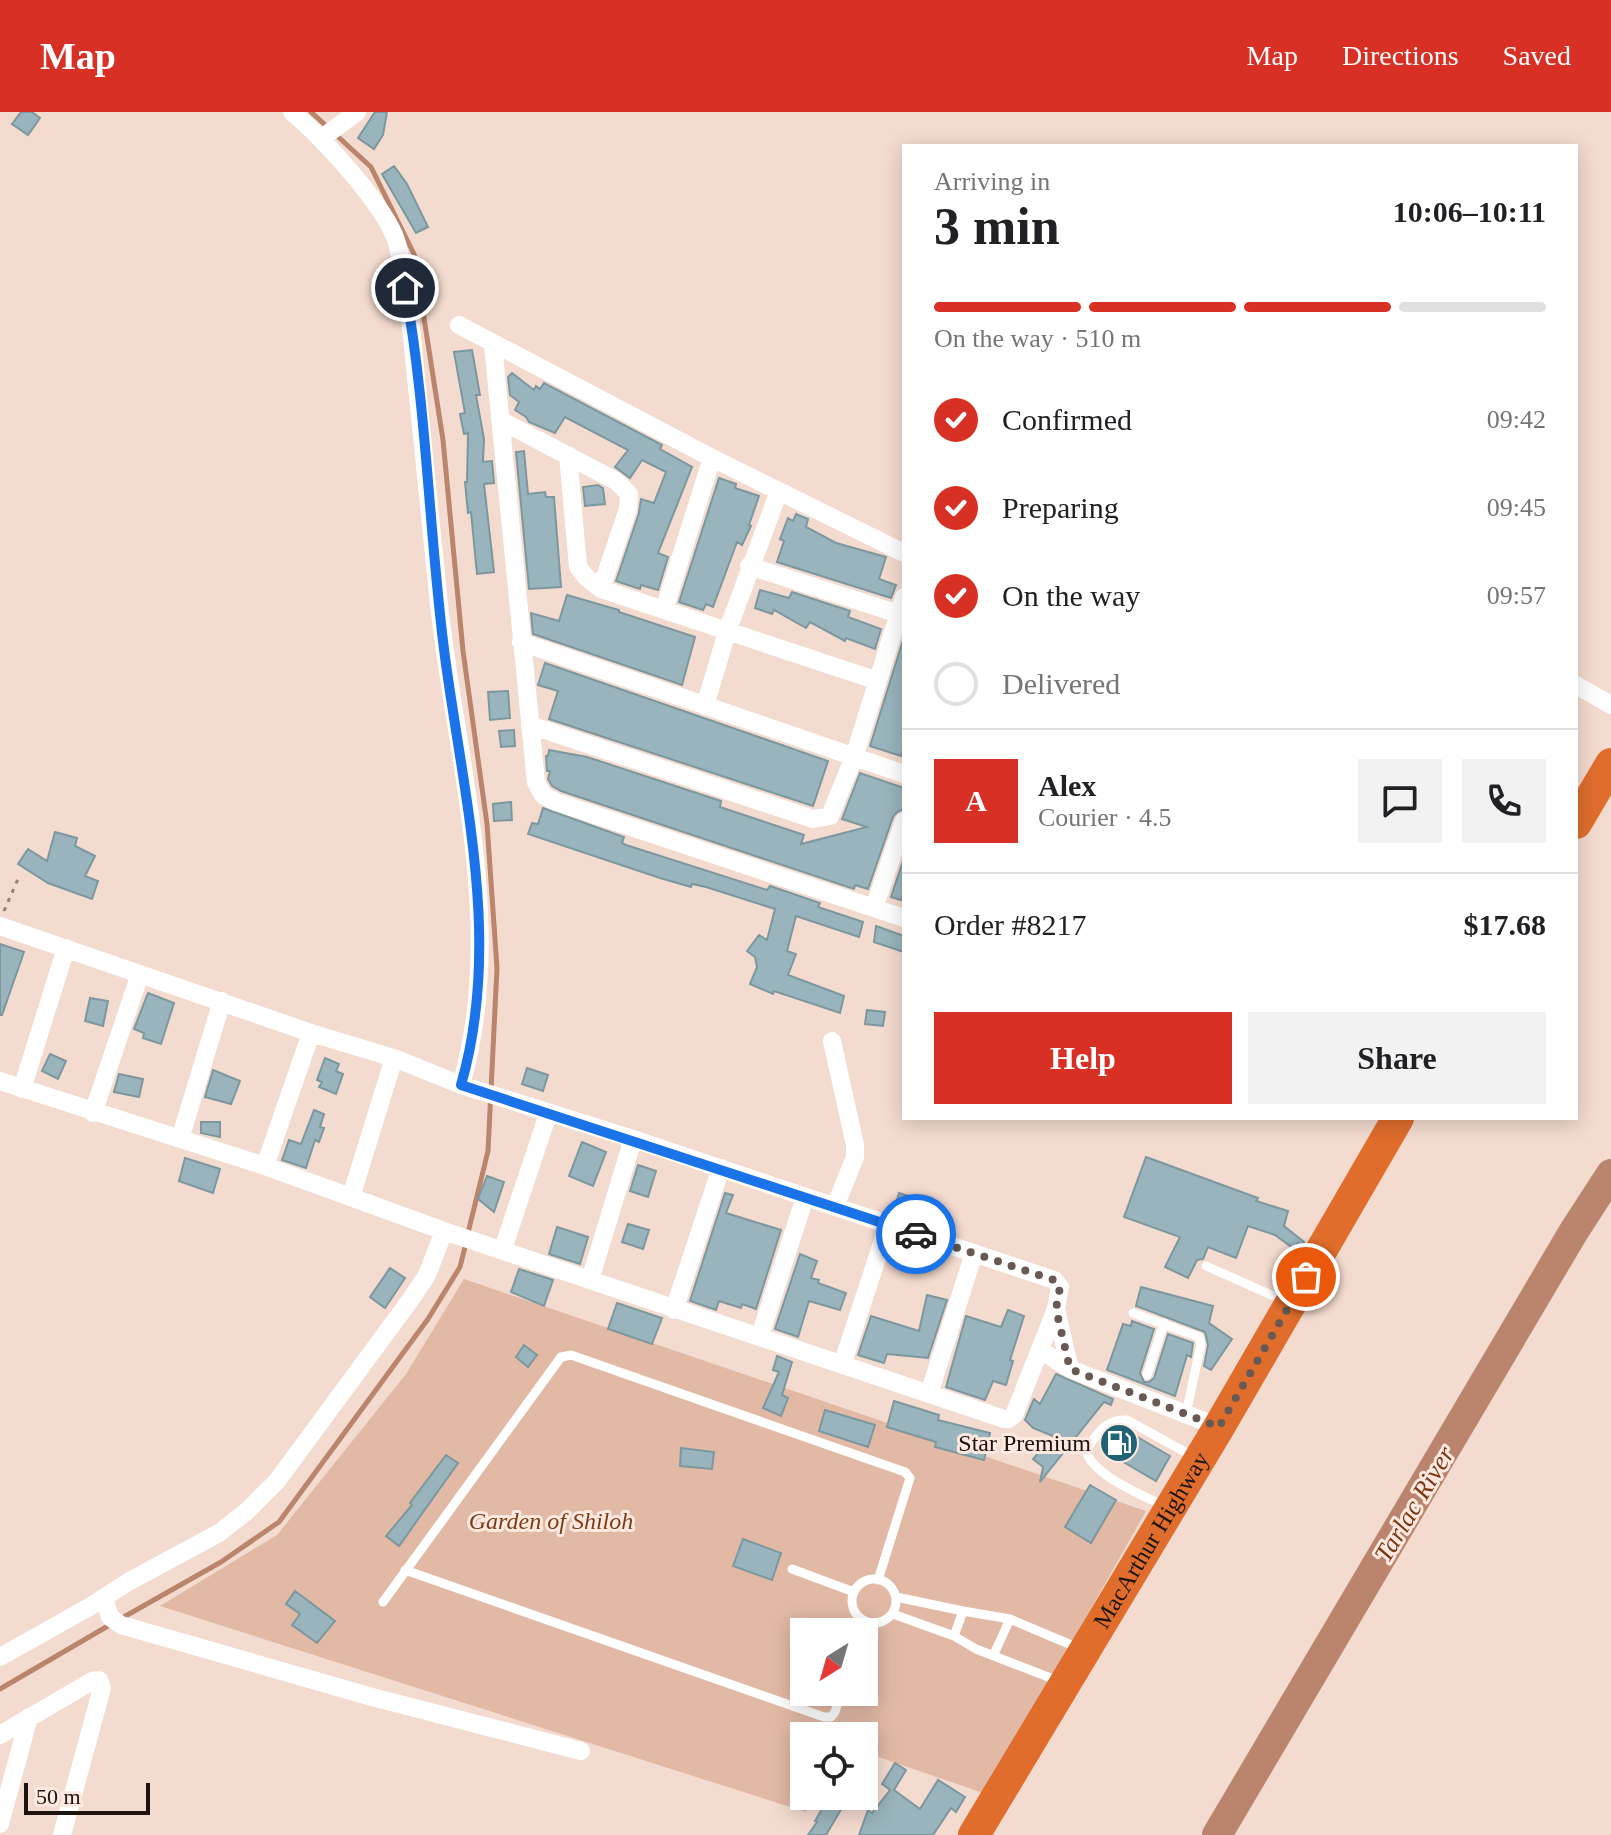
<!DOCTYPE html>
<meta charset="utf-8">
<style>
:root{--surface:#fff;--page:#f2f2f2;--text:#202124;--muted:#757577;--line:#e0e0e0;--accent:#d93025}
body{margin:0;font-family:Georgia,serif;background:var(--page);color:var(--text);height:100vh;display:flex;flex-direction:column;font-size:30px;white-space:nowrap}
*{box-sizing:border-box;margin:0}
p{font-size:26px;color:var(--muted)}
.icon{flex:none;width:44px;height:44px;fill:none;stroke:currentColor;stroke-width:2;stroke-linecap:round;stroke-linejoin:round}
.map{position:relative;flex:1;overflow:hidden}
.details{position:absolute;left:902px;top:32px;width:676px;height:976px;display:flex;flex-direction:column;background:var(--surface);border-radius:0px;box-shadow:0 4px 20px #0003}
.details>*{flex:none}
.needle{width:52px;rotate:217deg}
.buttons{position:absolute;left:790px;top:1506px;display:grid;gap:16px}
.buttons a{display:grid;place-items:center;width:88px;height:88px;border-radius:0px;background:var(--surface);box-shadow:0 4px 20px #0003;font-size:40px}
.scale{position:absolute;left:24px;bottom:20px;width:126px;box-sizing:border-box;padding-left:8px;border:4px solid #1c130f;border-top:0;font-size:22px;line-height:28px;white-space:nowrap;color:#1c130f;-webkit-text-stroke:6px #fee9e0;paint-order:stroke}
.pin{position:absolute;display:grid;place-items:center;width:68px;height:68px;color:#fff;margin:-34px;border:4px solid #fff;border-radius:50%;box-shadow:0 2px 8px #0007}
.courier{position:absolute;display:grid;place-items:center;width:80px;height:80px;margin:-40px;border:6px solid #1a73e8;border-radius:50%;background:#fff;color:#222;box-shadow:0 2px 10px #0007}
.overview em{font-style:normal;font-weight:600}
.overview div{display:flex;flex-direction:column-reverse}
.overview{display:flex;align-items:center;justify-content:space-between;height:136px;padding:0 32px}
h1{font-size:52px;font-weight:600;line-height:60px}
.bar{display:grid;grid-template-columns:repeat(4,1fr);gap:12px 8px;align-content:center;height:96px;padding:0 32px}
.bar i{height:10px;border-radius:6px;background:var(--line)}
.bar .current{background:var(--accent)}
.bar p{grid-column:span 4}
.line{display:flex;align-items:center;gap:20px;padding:0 32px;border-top:2px solid var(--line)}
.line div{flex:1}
.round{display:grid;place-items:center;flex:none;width:84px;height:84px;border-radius:0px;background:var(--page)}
ol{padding:0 32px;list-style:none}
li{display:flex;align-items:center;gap:24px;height:88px}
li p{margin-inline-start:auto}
li .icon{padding:8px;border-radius:50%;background:var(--accent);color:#fff;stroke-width:4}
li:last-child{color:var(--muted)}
li i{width:44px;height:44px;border:4px solid var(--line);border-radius:50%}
.cta{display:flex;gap:16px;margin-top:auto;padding:16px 32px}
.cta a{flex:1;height:92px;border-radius:0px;background:var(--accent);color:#fff;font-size:32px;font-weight:600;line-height:92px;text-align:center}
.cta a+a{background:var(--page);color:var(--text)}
header{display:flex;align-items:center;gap:48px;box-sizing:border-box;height:112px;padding:0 40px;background:var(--accent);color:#fff}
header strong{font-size:38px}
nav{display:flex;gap:44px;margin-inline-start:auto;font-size:28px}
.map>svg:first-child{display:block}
</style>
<header>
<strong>Map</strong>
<nav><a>Map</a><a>Directions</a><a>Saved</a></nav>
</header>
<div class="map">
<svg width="1611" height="1723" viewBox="0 0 1611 1723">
<rect width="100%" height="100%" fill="#f4dbcf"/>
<path fill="#e2b9a5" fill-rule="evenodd" d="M 464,1167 L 1146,1399 L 986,1682 L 864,1640 L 864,1624 L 804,1624 L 804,1684 L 815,1684 L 806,1700 L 160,1494 L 277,1423 L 406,1262 ZM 804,1520 L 864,1520 L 864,1580 L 804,1580 Z"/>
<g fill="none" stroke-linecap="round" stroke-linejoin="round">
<path stroke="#ba856c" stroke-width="5" d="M 311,0 L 371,55 L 414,142 L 443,328 L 463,539 L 487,712 L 497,856 L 488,1039 L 468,1121
M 122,1506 L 221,1450 L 279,1410 L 428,1207 L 460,1155 L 466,1131
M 0,1577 L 113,1511"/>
<path stroke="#ba856c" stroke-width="30" d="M 1217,1723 L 1574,1119 L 1611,1062"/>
</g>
<path fill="#99b4bc" stroke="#7d979f" stroke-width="2" d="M 21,0 L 32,0 L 40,6 L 28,23 L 12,12 Z
M 375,0 L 387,0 L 383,23 L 374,37 L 358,26 Z
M 394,54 L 407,72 L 428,115 L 416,121 L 382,62 Z
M 472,238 L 480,283 L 476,283 L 484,327 L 483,350 L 492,349 L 494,371 L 484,372 L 494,460 L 477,462 L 471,400 L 468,401 L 465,370 L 467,370 L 468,321 L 464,322 L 460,302 L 465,301 L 454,240 Z
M 512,261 L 534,278 L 536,274 L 540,277 L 544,271 L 662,333 L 660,337 L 692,355 L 658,441 L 668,445 L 658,478 L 641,473 L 640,477 L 616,469 L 639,401 L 641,387 L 654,391 L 666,360 L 642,348 L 630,366 L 615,355 L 628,338 L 565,305 L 555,321 L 529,310 L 526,305 L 515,298 L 519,290 L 510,283 L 508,265 Z
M 524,339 L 528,382 L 545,380 L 546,385 L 554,385 L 561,475 L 529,477 L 516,340 Z
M 719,366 L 736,372 L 735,376 L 759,384 L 749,413 L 751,414 L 742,433 L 737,430 L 713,495 L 706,492 L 703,498 L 679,490 Z
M 598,373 L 603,376 L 605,392 L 585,394 L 583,375 Z
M 796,402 L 808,407 L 806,415 L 836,431 L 886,445 L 879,467 L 896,473 L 891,486 L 777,450 L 784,429 L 780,427 L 788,406 L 793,409 Z
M 760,478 L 789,486 L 792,480 L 850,499 L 848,505 L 881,517 L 875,537 L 846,526 L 845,529 L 810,510 L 806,516 L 774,498 L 772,502 L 755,496 Z
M 567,483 L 619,498 L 619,500 L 695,525 L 682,573 L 533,522 L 531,501 L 559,509 Z
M 904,525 L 904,636 L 901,644 L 870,634 Z
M 545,551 L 828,649 L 813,694 L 549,607 L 558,579 L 538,573 Z
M 508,579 L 510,606 L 490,608 L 488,580 Z
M 514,618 L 515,634 L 501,635 L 499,619 Z
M 549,638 L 587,645 L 721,689 L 720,695 L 804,723 L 801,732 L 867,715 L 842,707 L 860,661 L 904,676 L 904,697 L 897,700 L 893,705 L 868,777 L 855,773 L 854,777 L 561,679 L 552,674 L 548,667 L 550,659 L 547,659 L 546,644 L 548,644 Z
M 511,690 L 512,708 L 494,709 L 493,692 Z
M 543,696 L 624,725 L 622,731 L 626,733 L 767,778 L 770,774 L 820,791 L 818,795 L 863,810 L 859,825 L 796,804 L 787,839 L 796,842 L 788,863 L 844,884 L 840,901 L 774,879 L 773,882 L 750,872 L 757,855 L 755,845 L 747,839 L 759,823 L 767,828 L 775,797 L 706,775 L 692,772 L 691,775 L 660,766 L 528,722 L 532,711 L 538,712 Z
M 55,720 L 77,726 L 75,734 L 95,744 L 85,764 L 98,769 L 92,787 L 48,771 L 18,752 L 28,737 L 47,749 Z
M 904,746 L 904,781 L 901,788 L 891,785 Z
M 876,814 L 904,824 L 904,840 L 874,830 Z
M 0,832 L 24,840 L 2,903 L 0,903 Z
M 148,881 L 174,891 L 161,932 L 143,926 L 144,921 L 134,917 Z
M 90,886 L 108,889 L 103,914 L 85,909 Z
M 867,898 L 885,900 L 883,914 L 865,912 Z
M 50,942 L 66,949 L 58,967 L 42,959 Z
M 325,946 L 339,952 L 336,959 L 343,962 L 336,982 L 319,975 L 322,970 L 317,968 Z
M 527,956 L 548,963 L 543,979 L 522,972 Z
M 213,958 L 240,969 L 231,992 L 205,985 Z
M 119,962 L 143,967 L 139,985 L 114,980 Z
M 314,998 L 324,1002 L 320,1015 L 324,1016 L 319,1030 L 315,1028 L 306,1056 L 282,1048 L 289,1028 L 301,1032 Z
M 201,1010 L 220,1010 L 220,1025 L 201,1021 Z
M 582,1030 L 606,1040 L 593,1074 L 569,1064 Z
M 1146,1045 L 1258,1086 L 1256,1089 L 1288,1099 L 1284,1114 L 1304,1130 L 1302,1133 L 1298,1131 L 1294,1137 L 1275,1123 L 1248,1114 L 1236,1146 L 1208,1135 L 1203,1147 L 1197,1148 L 1188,1166 L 1165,1155 L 1180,1125 L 1124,1105 Z
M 185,1046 L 220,1057 L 213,1081 L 179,1069 Z
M 638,1053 L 656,1059 L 648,1085 L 630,1079 Z
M 487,1064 L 504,1070 L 494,1100 L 478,1087 Z
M 725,1081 L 733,1083 L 726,1101 L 781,1118 L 756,1197 L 742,1192 L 741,1196 L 719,1189 L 716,1198 L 690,1189 Z
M 899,1081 L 934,1092 L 928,1113 L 893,1101 Z
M 628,1112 L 649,1118 L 643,1137 L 622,1130 Z
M 557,1115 L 588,1125 L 580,1152 L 549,1142 Z
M 800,1142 L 817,1149 L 811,1166 L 819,1168 L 818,1171 L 846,1181 L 840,1198 L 809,1189 L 798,1225 L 775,1217 Z
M 390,1156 L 405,1166 L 385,1196 L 370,1185 Z
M 519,1157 L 553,1168 L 544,1194 L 511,1180 Z
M 1141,1175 L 1213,1194 L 1209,1211 L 1232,1227 L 1211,1258 L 1204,1254 L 1208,1233 L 1205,1220 L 1136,1194 Z
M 927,1183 L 947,1188 L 928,1246 L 887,1242 L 884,1251 L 858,1243 L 871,1204 L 919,1219 Z
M 617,1191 L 662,1206 L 652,1232 L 608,1217 Z
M 1008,1198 L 1024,1204 L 1010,1248 L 1013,1249 L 1006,1273 L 993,1269 L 985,1288 L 946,1275 L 966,1204 L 1001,1215 Z
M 1132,1209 L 1154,1217 L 1140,1261 L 1144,1270 L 1149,1270 L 1154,1266 L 1168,1222 L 1193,1231 L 1191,1245 L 1187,1243 L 1175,1284 L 1107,1258 L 1123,1212 L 1131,1214 Z
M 524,1233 L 537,1243 L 528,1255 L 516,1245 Z
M 777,1244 L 792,1250 L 782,1283 L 788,1286 L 781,1304 L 763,1296 L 779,1260 L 773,1258 Z
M 1056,1262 L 1113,1287 L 1111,1293 L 1104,1290 L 1040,1370 L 1043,1355 L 1033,1347 L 1043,1335 L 1049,1337 L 1053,1324 L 1033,1316 L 1025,1308 L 1033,1289 L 1034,1287 L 1040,1292 Z
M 894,1289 L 939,1303 L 938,1308 L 990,1321 L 984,1348 L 935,1335 L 936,1330 L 887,1315 Z
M 825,1298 L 875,1313 L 868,1335 L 819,1319 Z
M 1122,1316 L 1170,1344 L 1156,1369 L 1103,1338 L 1115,1317 Z
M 681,1336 L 714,1340 L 712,1357 L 680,1354 Z
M 446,1343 L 458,1351 L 399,1434 L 386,1424 L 412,1393 L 410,1391 Z
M 1090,1373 L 1116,1388 L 1091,1431 L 1065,1415 Z
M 743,1427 L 781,1441 L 772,1468 L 733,1454 Z
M 295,1479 L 335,1509 L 317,1531 L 292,1513 L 300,1502 L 286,1492 Z
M 895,1651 L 906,1658 L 894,1678 L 920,1697 L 938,1668 L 965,1685 L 956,1700 L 951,1696 L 933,1723 L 859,1723 L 868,1698 L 872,1701 L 890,1678 L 882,1672 Z
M 827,1688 L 842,1696 L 826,1723 L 808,1723 L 817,1710 L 815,1709 Z"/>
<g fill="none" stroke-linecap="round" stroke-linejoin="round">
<path stroke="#94827a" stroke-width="3" stroke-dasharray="4 6" stroke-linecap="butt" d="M 4,799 L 18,767"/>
<path stroke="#fff" stroke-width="9" d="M 1206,1154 L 1287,1190
M 1133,1201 L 1199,1225 L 1201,1232 L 1186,1302
M 1147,1263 L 1164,1211
M 1164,1394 C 1143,1383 1091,1363 1086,1338 C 1097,1322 1105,1307 1127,1308 L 1196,1346
M 792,1457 L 854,1480
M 405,1458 L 824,1605 L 831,1605 L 835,1600 L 841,1580
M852 1489a22 22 0 1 1 44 0a22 22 0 1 1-44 0Z
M 896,1485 L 963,1499
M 383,1490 L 561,1245 L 571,1243 L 905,1360 L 910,1366 L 878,1468
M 893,1502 L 954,1524
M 994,1542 L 1010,1507
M 1061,1570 L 976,1537 L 954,1524 L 963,1499 L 1010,1507 L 1081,1537"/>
<path stroke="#fff" stroke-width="18" d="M 292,0 C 322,25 386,94 397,131 C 409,178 412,228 417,275 C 425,348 432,420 439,492 C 456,650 507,815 461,973
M 322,26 L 357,0
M 459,213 L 712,346 L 904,441
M 493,233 L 536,670 L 543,683 L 556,690 L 904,806
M 500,308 L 616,369 L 629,382 L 628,397 L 601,477
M 568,343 L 578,455 L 586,465 L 601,477 L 878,569
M 749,454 L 899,502
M 664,498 L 712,346
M 521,530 L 904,662
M 1576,573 L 1611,593
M 705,594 L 727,520 L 779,379
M 530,613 L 813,707 L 830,704 L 854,645 L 904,485
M 874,796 L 904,709
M 0,814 L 311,921 L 394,946 L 461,973 L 633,1027 L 1054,1168 L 1060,1175 L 1056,1197 L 1014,1303 L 1009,1307 L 1004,1307 L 444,1119 L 265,1054 L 0,969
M 832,929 L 855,1033 L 855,1045 L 835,1095
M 22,977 L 66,836
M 93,1001 L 140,862
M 180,1027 L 222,889
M 265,1054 L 311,921
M 351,1085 L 394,946
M 503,1137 L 548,1002
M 590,1168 L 633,1027
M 1056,1197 L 1070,1257
M 674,1198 L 721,1056
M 760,1224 L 805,1085
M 1040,1238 L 1070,1257 L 1219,1315
M 842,1253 L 888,1113
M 929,1282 L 974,1141
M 104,1486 L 110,1505 L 121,1513 L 372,1585 L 581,1639
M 0,1545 L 91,1494 L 128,1470 L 219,1421 L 247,1399 L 277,1369 L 411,1187 L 427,1163 L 444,1119
M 0,1623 L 92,1569 L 99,1568 L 102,1576 L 62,1723
M 0,1712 L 29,1605"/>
<g stroke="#e16d2c" stroke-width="32">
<path d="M 1576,711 L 1611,652"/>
<path id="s1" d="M 974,1723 L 1219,1315 L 1398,1006"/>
</g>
</g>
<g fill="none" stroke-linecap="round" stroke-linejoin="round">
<path stroke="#685952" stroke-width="8" stroke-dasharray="0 14.4" d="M 916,1122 L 1054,1168 L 1060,1175 L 1056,1197 L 1070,1257 L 1219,1315 L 1306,1165"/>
<path stroke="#1a73e8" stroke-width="10" d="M 405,176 C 427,296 429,424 445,545 C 464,687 502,831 461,973 L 916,1122"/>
</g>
<defs>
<g id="fuel-disc" transform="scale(2)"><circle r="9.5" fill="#1f6375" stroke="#fee9e0"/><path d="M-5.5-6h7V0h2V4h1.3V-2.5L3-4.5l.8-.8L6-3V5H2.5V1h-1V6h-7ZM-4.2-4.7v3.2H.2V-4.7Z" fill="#fff"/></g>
</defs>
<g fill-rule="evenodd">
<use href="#fuel-disc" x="1119" y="1331"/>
</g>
<g text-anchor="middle" stroke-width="6" stroke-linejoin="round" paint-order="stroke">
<g font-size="24" fill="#1c130f" stroke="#fee9e0" text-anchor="end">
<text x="1091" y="1339">Star Premium</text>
</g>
<g font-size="24" font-style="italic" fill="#7d3a15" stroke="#fee9e0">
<text x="551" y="1417">Garden of Shiloh</text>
</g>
<g font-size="24" fill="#1c130f" stroke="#fee9e0">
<text dy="8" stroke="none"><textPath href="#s1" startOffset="344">MacArthur Highway</textPath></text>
</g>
<g font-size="26" font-style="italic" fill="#7a3712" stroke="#fee9e0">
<text transform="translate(1414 1392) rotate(-59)" y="9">Tarlac River</text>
</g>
</g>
</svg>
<div class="buttons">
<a><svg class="needle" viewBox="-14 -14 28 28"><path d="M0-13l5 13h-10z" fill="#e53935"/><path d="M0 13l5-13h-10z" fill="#757577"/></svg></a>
<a><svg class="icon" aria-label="locate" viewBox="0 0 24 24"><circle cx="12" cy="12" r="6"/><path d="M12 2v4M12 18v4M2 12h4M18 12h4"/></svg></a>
</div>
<div class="scale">50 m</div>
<div class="pin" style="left:1306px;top:1165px;background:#ea580c"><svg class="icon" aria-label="bag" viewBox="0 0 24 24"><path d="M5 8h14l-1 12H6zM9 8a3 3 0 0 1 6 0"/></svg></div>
<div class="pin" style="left:405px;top:176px;background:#1f2937"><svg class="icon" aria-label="home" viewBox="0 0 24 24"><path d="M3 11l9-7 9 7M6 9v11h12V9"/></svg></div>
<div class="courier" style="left:916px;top:1122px"><svg class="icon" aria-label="car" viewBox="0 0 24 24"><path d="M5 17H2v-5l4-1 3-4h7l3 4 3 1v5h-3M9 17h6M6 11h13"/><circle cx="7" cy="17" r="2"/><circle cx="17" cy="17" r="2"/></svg></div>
<section class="details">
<div class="overview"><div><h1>3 min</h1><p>Arriving in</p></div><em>10:06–10:11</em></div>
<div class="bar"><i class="current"></i><i class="current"></i><i class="current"></i><i></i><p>On the way · 510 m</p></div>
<ol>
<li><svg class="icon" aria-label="check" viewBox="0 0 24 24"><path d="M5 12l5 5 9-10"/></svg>Confirmed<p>09:42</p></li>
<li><svg class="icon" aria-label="check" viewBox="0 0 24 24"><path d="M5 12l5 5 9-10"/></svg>Preparing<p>09:45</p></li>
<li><svg class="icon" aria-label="check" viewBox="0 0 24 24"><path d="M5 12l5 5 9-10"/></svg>On the way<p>09:57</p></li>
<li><i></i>Delivered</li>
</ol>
<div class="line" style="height:144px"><b class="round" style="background:var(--accent);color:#fff">A</b><div><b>Alex</b><p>Courier · 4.5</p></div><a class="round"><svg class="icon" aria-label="chat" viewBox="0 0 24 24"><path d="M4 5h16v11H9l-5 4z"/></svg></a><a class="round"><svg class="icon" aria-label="phone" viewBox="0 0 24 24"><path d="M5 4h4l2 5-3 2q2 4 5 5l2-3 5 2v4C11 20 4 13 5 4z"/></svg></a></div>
<div class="line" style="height:104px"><div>Order #8217</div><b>$17.68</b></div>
<div class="cta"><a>Help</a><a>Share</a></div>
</section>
</div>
